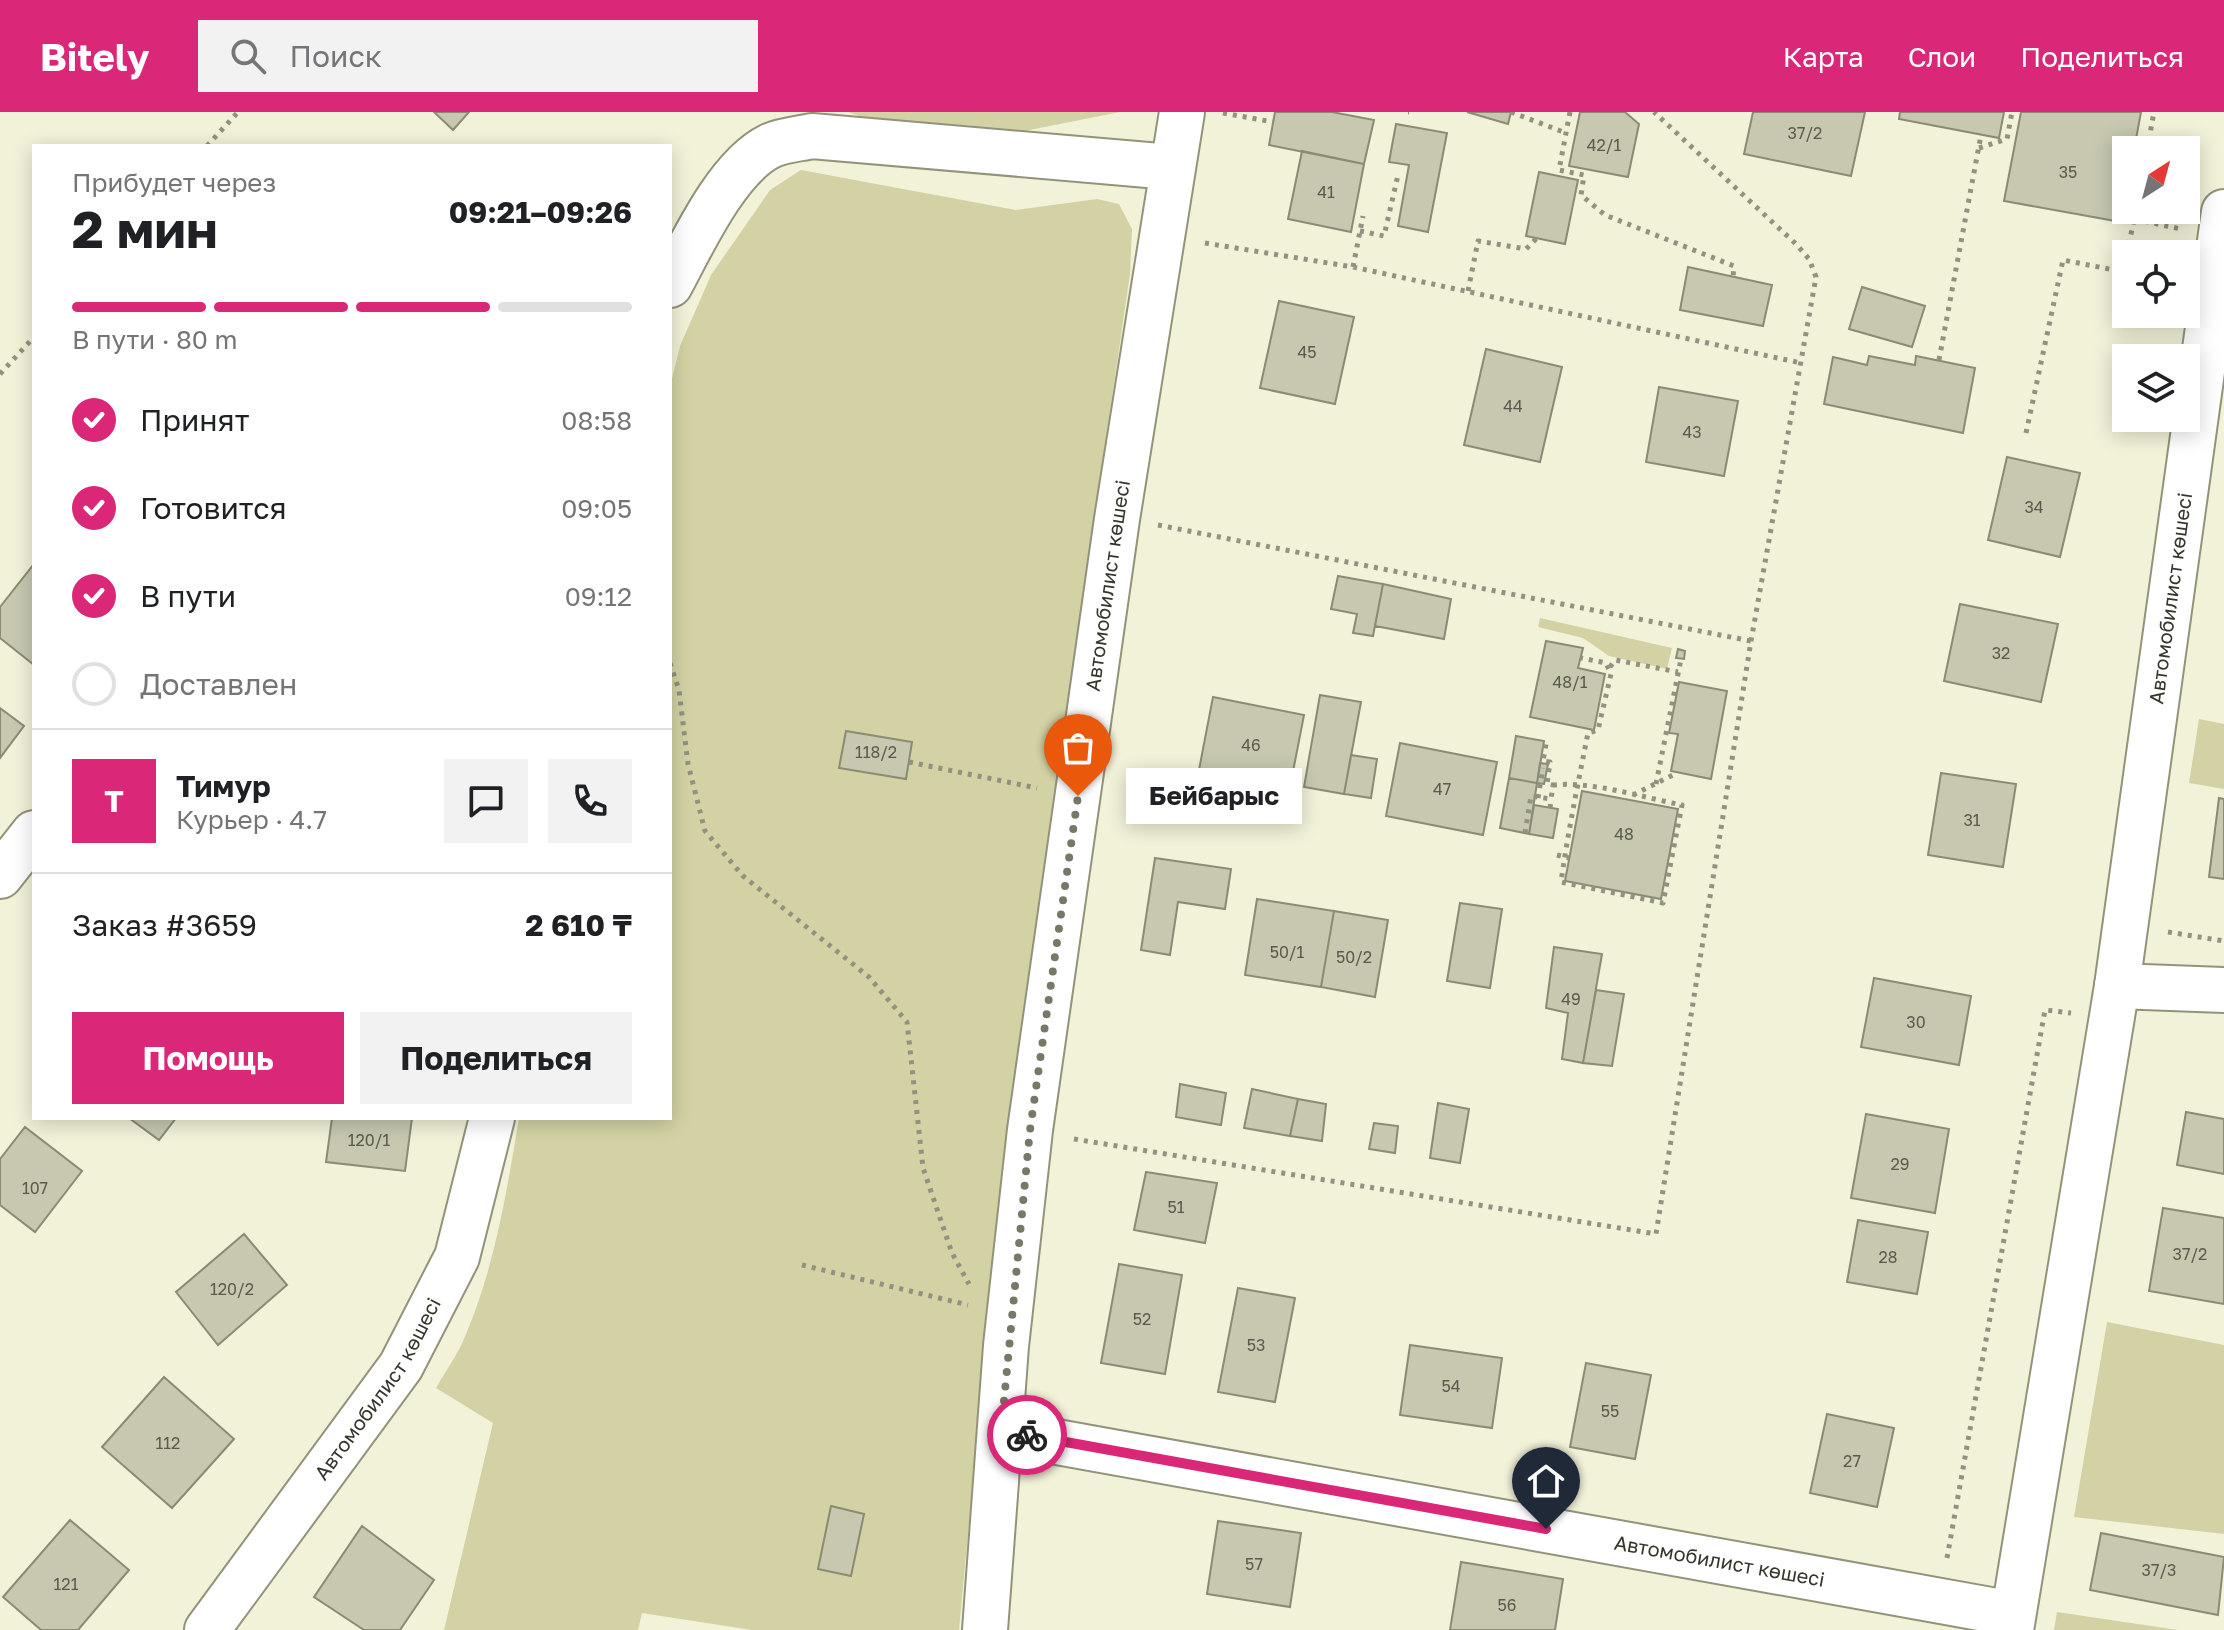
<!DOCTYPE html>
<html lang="ru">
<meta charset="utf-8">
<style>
:root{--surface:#fff;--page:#f2f2f2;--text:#202124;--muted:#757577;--line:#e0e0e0;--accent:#db2777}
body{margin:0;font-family:"Golos Text",sans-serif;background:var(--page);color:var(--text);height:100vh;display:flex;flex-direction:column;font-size:30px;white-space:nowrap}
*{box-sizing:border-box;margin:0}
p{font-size:26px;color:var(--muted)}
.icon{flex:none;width:44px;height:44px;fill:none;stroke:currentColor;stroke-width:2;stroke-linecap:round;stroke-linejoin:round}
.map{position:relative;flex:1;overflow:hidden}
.panel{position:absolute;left:32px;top:32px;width:640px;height:976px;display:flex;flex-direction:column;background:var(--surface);border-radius:0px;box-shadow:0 4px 20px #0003}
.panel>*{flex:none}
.needle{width:52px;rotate:36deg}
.controls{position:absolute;left:2112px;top:24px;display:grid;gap:16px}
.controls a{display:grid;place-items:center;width:88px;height:88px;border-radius:0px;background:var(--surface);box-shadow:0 4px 20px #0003;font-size:40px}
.pin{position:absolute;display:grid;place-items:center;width:68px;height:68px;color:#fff;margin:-82px -34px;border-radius:50% 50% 50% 0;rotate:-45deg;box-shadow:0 0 8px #0007}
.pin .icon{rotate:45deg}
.courier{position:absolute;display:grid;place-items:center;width:80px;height:80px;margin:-40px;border:6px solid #db2777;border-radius:50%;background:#fff;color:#222;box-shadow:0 2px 10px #0007}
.bubble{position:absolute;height:56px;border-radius:0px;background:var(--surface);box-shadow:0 4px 20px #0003;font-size:26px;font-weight:700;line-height:56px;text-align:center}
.overview em{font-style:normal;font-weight:700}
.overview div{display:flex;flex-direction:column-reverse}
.overview{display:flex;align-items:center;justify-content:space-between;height:136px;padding:0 40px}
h1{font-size:52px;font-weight:700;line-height:60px}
.bar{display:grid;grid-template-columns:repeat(4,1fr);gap:12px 8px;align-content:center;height:96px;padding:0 40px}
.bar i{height:10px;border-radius:6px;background:var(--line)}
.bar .current{background:var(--accent)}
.bar p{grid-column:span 4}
.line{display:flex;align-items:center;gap:20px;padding:0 40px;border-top:2px solid var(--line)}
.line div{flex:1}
.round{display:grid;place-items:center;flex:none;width:84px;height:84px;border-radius:0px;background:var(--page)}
ol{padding:0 40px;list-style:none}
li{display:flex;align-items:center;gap:24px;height:88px}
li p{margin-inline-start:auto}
li .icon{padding:8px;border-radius:50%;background:var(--accent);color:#fff;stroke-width:4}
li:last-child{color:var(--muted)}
li i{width:44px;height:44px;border:4px solid var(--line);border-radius:50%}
.cta{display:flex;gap:16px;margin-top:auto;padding:16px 40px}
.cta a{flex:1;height:92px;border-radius:0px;background:var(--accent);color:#fff;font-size:32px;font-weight:700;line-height:92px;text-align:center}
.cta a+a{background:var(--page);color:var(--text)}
header{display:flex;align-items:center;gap:48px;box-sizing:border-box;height:112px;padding:0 40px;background:var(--accent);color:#fff}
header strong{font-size:38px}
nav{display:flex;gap:44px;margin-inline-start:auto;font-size:28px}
.search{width:560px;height:72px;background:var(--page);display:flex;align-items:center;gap:20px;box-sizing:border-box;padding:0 28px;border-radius:0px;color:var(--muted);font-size:30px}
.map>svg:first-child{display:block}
</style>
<header>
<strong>Bitely</strong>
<div class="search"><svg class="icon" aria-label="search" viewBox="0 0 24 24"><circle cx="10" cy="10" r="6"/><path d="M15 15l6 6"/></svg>Поиск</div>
<nav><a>Карта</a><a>Слои</a><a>Поделиться</a></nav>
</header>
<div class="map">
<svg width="2224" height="1518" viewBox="0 0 2224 1518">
<rect width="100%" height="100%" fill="#f2f2d9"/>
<path fill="#d2d2a4" d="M 848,0 L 1120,0 L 1010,22 L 896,17 Z
M 801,58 L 1016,98 L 1097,87 L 1119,92 L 1132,117 L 1130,162 L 1052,699 L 992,1165 L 959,1518 L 752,1518 L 642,1501 L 638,1518 L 444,1518 L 493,1311 L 436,1276 C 446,1258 459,1241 466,1222 C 495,1154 507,1078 519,1006 L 670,1006 L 670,275 L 680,234 L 711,163 L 770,78 Z
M 1540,506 L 1672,536 L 1667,557 L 1609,544 L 1583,526 L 1538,515 Z
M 2199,607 L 2224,612 L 2224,677 L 2189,671 Z
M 2107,1210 L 2224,1233 L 2224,1422 L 2074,1405 Z
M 2057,1500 L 2178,1518 L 2054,1518 Z"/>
<path fill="#c7c8af" stroke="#8a8b74" stroke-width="2" d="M 434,0 L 469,0 L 453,18 Z
M 1275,0 L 1332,0 L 1374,8 L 1364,52 L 1269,33 Z
M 1467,0 L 1511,0 L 1508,12 Z
M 1580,0 L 1625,0 L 1639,12 L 1628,65 L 1569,54 Z
M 1753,0 L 1865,0 L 1851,64 L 1744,42 Z
M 1900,0 L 2004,0 L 1999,26 L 1899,7 Z
M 2021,0 L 2141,0 L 2134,38 L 2126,38 L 2126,82 L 2121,110 L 2004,89 Z
M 1396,12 L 1447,21 L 1428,120 L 1398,114 L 1409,53 L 1389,50 Z
M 1302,39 L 1364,52 L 1351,120 L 1288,107 Z
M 1539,60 L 1578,68 L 1565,132 L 1526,124 Z
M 1688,155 L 1772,173 L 1763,214 L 1680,198 Z
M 1862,175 L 1925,194 L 1912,235 L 1849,217 Z
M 1279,189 L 1354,205 L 1335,292 L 1260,276 Z
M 1486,237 L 1562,255 L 1540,350 L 1464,333 Z
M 1869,244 L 1915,253 L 1916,244 L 1975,256 L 1963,321 L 1824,292 L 1833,245 L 1867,253 Z
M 1659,275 L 1738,289 L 1724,364 L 1646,350 Z
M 2007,345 L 2080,361 L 2060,445 L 1988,428 Z
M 34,452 L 34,553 L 0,526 L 0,495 Z
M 1338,464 L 1383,472 L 1373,524 L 1353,521 L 1357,502 L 1331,497 Z
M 1383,472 L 1451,487 L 1444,527 L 1375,514 Z
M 1960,492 L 2058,512 L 2041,590 L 1944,569 Z
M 1546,529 L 1583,536 L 1578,556 L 1605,562 L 1594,618 L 1530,605 Z
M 1678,537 L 1685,539 L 1684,547 L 1676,546 Z
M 1679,570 L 1727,579 L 1711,667 L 1671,659 L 1678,622 L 1669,621 Z
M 1320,583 L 1361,590 L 1344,682 L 1304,675 Z
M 1213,585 L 1304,603 L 1289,680 L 1198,663 Z
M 0,596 L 24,614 L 0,646 Z
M 846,619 L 912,630 L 906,667 L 839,656 Z
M 1516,624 L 1544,629 L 1537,671 L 1509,666 Z
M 1400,631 L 1497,650 L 1483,723 L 1386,704 Z
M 1351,643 L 1377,647 L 1371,686 L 1344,682 Z
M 1540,651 L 1548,652 L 1544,672 L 1537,671 Z
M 1941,661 L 2016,672 L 2003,755 L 1928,743 Z
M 1509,666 L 1537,671 L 1529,722 L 1500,716 Z
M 1582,679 L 1678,697 L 1661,787 L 1565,769 Z
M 2219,686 L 2224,687 L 2224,767 L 2209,765 Z
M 1534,693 L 1558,697 L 1553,726 L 1529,722 Z
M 1155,746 L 1231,757 L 1225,797 L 1178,790 L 1170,843 L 1141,838 Z
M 1257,787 L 1334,799 L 1321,875 L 1245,863 Z
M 1460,791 L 1502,797 L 1490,876 L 1447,869 Z
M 1334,799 L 1388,808 L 1375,885 L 1321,875 Z
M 1554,835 L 1602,842 L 1583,951 L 1562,947 L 1568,901 L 1546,896 Z
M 1874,866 L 1971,884 L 1959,953 L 1861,935 Z
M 1596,878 L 1624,882 L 1612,954 L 1583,951 Z
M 1180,972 L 1226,981 L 1221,1013 L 1176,1005 Z
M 1252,977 L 1298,987 L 1290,1024 L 1244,1016 Z
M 1298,987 L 1326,992 L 1322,1029 L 1290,1024 Z
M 1438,991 L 1469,997 L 1460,1051 L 1430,1046 Z
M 2186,1000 L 2224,1007 L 2224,1062 L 2177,1053 Z
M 1866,1002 L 1949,1017 L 1935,1101 L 1851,1086 Z
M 129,1006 L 176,1006 L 159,1028 Z
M 332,1006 L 412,1006 L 405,1059 L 326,1050 Z
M 1374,1011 L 1398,1014 L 1395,1041 L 1369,1037 Z
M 25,1015 L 82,1059 L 35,1120 L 0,1093 L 0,1047 Z
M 1146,1060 L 1217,1071 L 1205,1131 L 1134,1118 Z
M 2163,1096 L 2224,1106 L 2224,1192 L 2149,1179 Z
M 1858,1108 L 1928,1120 L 1917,1182 L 1847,1170 Z
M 244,1122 L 287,1173 L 218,1233 L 176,1180 Z
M 1119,1152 L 1182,1163 L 1165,1262 L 1101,1251 Z
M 1238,1176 L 1295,1186 L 1275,1290 L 1218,1280 Z
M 1410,1233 L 1502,1246 L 1492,1316 L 1400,1303 Z
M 1586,1251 L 1651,1263 L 1635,1347 L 1570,1335 Z
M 164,1265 L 234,1327 L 172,1396 L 102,1335 Z
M 1827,1302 L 1894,1316 L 1877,1395 L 1810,1381 Z
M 831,1394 L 864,1402 L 851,1464 L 818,1457 Z
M 70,1408 L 129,1458 L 78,1518 L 41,1518 L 3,1485 Z
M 1218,1409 L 1301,1421 L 1290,1495 L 1207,1482 Z
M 362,1414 L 434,1468 L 400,1518 L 364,1518 L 314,1485 Z
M 2101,1421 L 2224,1445 L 2218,1503 L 2090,1478 Z
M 1461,1450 L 1563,1467 L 1555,1518 L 1450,1518 Z"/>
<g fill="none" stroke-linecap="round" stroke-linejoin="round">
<g stroke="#93937c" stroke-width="48">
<g id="minor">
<path d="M 670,173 C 692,132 727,55 770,34 C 782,28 799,27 812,24 L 1171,55"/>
<path d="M 0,764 L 34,721"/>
<path d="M 2117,874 L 2224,878"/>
<path id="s1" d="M 1001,1320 L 2013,1502"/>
<path id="s2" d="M 207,1518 L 401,1254 L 457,1145 L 492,1006"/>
<path id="s3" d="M 985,1518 L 1006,1234 L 1030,1018 L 1117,407 L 1182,0"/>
<path id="s4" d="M 2011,1518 L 2117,874 L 2224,100"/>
</g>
</g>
<path stroke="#929281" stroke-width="5" stroke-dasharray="4 6" stroke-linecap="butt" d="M 1408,0 L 1409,0
M 1511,0 L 1566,21
M 1570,0 L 1559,58 L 1584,63 L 1581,83 L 1605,103 L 1734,154 L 1733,165
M 1223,1 L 1273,10
M 207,34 L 238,0
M 1979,36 L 2007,27 L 2012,0
M 2147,38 L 2154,0
M 2135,98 L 2134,107 L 2181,117
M 1360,119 L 1384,124 L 1398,63
M 1205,131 L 1353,155 L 1801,251
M 2127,142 L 2134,107
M 1353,155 L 1363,104
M 1468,179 L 1478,129 L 1526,137 L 1537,126
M 1939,248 L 1981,23
M 0,262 L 34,225
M 2026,321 L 2063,148 L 2124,160 L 2126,148
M 1158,413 L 1751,529
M 670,551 L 679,578 L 688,652 L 705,719 L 743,764 L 869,865 L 907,910 L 923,1056 L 952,1141 L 969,1172
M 1610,555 L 1615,548 L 1678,560
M 909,650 L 1037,676
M 1656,672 L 1681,547
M 1553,673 C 1592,669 1641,685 1682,693 L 1663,791 L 1561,770 C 1568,720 1578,671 1588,621 L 1598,618 L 1611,562 L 1606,551 L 1581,546
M 1633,683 L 1677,661
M 1538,686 L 1543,656
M 1550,696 L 1551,687
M 1525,721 L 1531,684 L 1551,687 L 1553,673 L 1547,672 L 1550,650 L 1543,649 L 1547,627
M 1557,743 L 1569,746
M 2168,820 L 2224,829
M 1074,1027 L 1656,1122 L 1751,529 L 1816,165 L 1809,147 L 1796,132 L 1654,0
M 802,1153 L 968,1193
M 1947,1446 L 2045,898 L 2071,901"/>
<use href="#minor" stroke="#fff" stroke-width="44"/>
</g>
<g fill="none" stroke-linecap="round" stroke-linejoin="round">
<path stroke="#787869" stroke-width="8" stroke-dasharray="0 14.4" d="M 1027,1323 L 1001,1320 L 1030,1018 L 1078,684"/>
<path stroke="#db2777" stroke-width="10" d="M 1027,1323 L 1546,1417"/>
</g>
<g text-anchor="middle" stroke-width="7" stroke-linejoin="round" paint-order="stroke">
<g font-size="16" fill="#5a5a4d">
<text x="1805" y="27">37/2</text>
<text x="1604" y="39">42/1</text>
<text x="2068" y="66">35</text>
<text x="1326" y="86">41</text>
<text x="1307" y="246">45</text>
<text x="1513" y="300">44</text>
<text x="1692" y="326">43</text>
<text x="2034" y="401">34</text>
<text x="2001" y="547">32</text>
<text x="1570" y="576">48/1</text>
<text x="1251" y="639">46</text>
<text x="876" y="646">118/2</text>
<text x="1442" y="683">47</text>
<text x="1972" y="714">31</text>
<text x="1624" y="728">48</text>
<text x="1287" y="846">50/1</text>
<text x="1354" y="851">50/2</text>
<text x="1571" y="893">49</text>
<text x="1916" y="916">30</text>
<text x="369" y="1034">120/1</text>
<text x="1900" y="1058">29</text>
<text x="35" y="1082">107</text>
<text x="1176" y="1101">51</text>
<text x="2190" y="1148">37/2</text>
<text x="1888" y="1151">28</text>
<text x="232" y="1183">120/2</text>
<text x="1142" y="1213">52</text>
<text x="1256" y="1239">53</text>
<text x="1451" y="1280">54</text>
<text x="1610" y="1305">55</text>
<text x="168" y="1337">112</text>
<text x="1852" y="1355">27</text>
<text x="1254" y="1458">57</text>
<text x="2159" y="1464">37/3</text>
<text x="66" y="1478">121</text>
<text x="1507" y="1499">56</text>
</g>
<g font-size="20" fill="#36362c" stroke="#f2f2d9">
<text dy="7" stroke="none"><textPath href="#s3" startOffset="1052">Автомобилист көшесі</textPath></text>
<text dy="7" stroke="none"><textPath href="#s4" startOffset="1044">Автомобилист көшесі</textPath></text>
<text dy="7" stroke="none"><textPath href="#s2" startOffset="296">Автомобилист көшесі</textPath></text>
<text dy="7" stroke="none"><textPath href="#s1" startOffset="730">Автомобилист көшесі</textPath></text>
</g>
</g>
</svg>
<div class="controls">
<a><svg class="needle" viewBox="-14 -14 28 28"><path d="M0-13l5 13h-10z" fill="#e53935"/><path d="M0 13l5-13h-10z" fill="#757577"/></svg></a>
<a><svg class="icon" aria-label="locate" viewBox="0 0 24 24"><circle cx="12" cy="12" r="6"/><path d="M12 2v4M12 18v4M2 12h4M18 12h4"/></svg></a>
<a><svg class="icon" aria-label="layers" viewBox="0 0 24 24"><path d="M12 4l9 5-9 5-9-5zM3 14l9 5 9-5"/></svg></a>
</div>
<div class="pin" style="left:1078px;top:684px;background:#ea580c"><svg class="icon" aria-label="bag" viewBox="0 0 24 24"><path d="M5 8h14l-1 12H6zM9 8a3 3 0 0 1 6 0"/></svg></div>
<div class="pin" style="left:1546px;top:1417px;background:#1f2937"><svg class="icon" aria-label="home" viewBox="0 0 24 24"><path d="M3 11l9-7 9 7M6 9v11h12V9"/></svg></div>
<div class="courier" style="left:1027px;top:1323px"><svg class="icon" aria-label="bike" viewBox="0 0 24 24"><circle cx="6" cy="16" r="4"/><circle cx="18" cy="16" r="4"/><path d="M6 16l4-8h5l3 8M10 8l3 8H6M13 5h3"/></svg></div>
<div class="bubble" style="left:1126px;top:656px;width:176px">Бейбарыс</div>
<section class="panel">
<div class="overview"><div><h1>2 мин</h1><p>Прибудет через</p></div><em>09:21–09:26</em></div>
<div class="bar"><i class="current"></i><i class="current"></i><i class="current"></i><i></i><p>В пути · 80 m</p></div>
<ol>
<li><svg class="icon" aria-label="check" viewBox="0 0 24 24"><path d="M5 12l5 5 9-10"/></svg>Принят<p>08:58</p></li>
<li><svg class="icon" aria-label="check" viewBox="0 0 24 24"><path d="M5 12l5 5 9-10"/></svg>Готовится<p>09:05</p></li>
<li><svg class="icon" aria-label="check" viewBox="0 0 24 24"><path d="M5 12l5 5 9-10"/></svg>В пути<p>09:12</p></li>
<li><i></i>Доставлен</li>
</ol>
<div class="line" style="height:144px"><b class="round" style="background:var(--accent);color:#fff">Т</b><div><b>Тимур</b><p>Курьер · 4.7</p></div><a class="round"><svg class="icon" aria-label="chat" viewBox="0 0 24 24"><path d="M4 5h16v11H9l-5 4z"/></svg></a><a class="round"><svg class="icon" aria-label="phone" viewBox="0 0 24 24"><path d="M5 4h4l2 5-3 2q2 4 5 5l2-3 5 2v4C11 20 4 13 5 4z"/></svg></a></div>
<div class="line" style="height:104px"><div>Заказ #3659</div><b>2 610 ₸</b></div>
<div class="cta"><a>Помощь</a><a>Поделиться</a></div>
</section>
</div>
